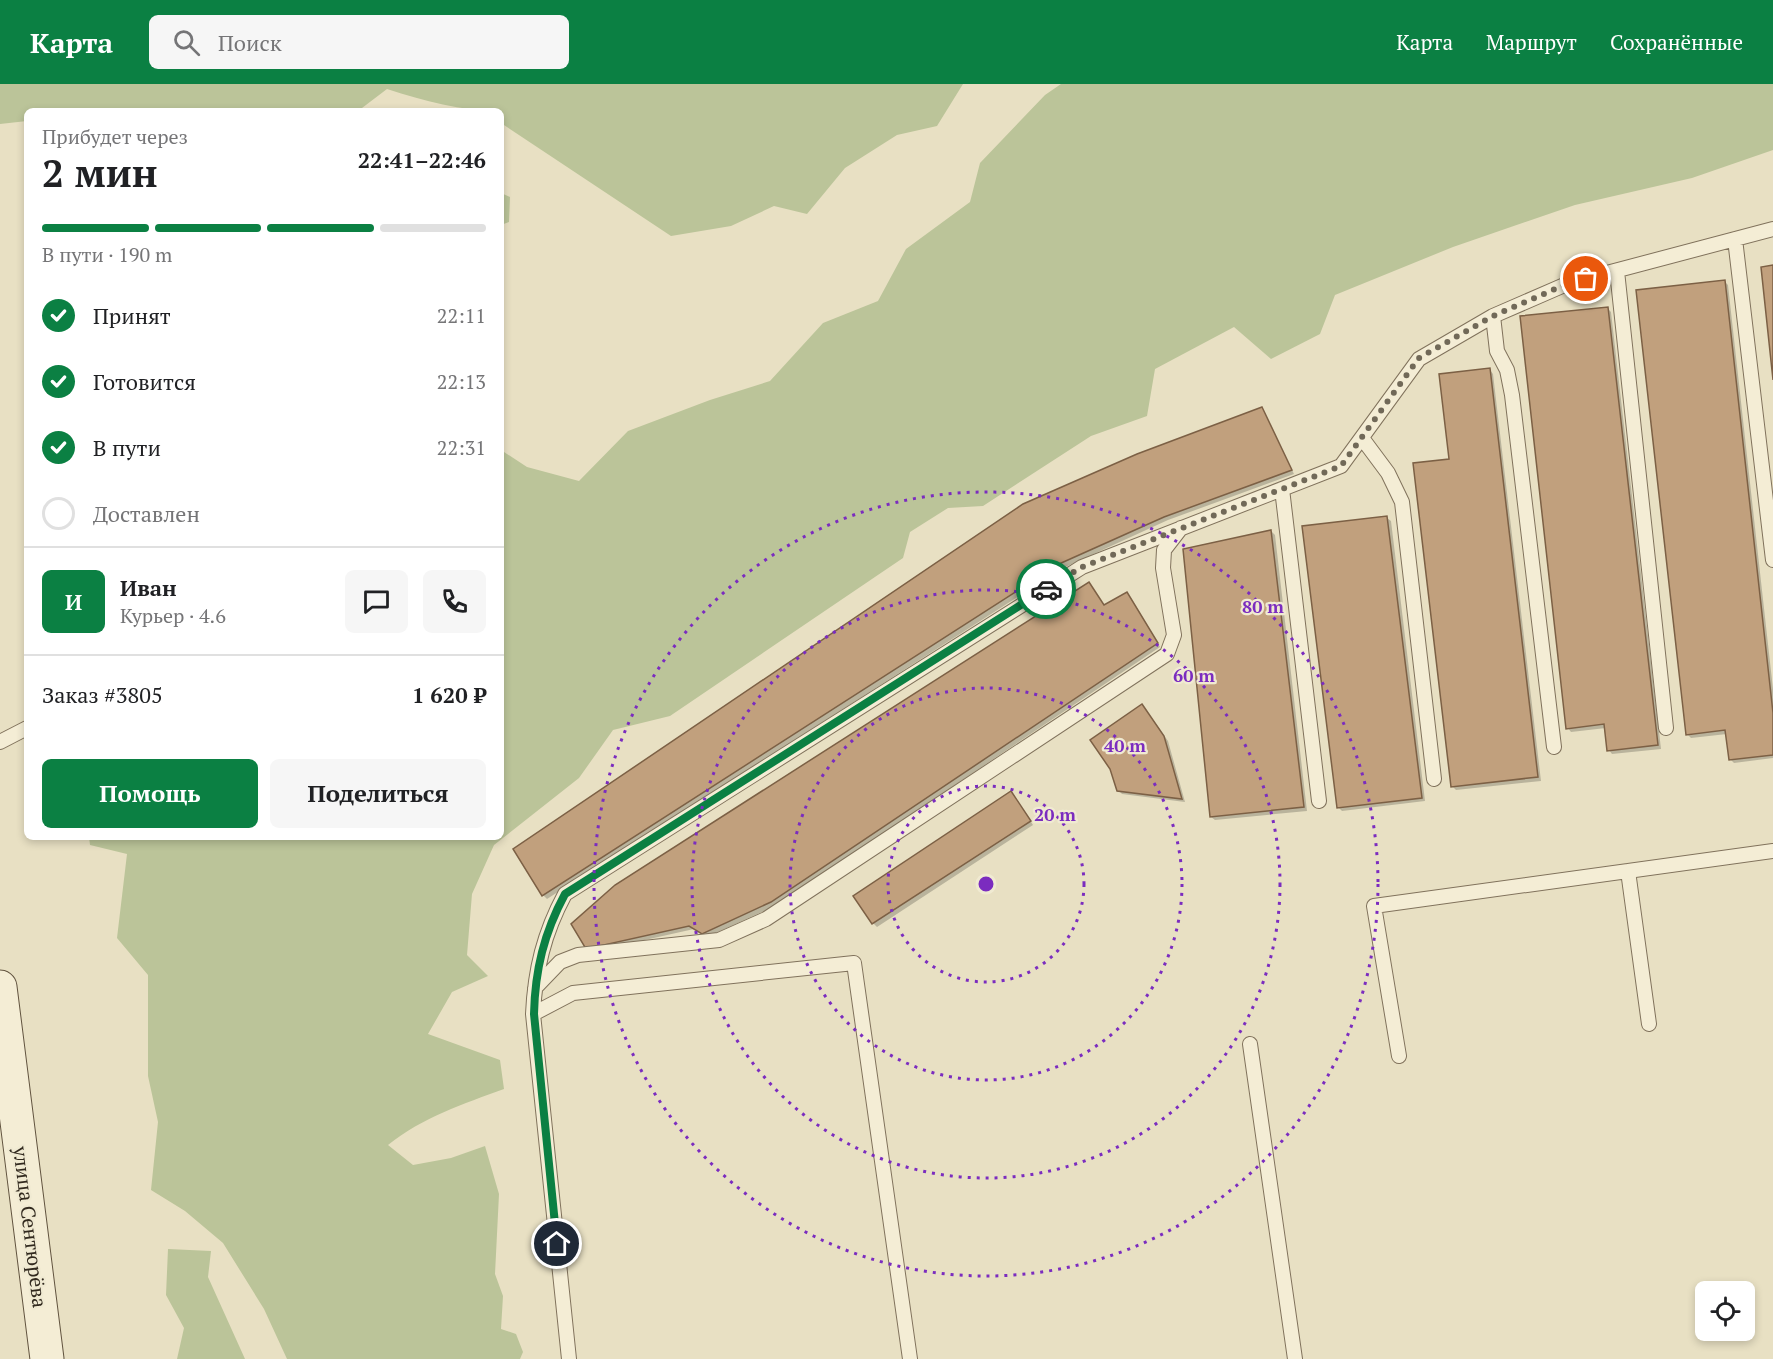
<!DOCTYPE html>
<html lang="ru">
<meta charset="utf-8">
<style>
:root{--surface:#fff;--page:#f6f6f6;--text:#202124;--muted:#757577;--line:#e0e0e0;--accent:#0b8043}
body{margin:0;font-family:"PT Serif",serif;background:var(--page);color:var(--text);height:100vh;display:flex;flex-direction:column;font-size:22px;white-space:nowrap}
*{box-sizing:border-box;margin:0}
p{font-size:20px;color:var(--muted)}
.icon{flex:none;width:33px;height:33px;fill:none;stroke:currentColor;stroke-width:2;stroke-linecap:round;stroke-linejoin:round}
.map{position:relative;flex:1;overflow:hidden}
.drawer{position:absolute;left:24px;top:24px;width:480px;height:732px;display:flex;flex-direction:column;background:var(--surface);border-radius:9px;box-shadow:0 3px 9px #0003}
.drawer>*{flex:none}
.fabs{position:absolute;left:1695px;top:1197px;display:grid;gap:12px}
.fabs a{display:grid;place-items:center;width:60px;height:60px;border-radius:9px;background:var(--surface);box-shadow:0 3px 9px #0003;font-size:30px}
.pin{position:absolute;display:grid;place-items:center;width:51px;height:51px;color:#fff;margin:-26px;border:3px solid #fff;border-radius:50%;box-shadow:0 2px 6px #0007}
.courier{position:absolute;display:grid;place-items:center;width:60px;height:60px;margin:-30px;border:4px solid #0b8043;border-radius:50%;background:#fff;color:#222;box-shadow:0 2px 8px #0007}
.overview em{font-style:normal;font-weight:800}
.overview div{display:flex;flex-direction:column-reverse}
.overview{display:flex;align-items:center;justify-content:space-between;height:102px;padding:0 18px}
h1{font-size:39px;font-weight:800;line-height:45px}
.bar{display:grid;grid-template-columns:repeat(4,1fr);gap:9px 6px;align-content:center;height:72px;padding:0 18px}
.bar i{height:8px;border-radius:4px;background:var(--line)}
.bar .selected{background:var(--accent)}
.bar p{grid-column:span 4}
.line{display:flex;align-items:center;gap:15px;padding:0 18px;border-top:2px solid var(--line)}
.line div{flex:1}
.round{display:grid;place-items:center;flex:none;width:63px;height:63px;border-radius:9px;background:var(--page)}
ol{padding:0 18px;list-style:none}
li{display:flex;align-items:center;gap:18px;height:66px}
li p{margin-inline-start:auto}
li .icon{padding:6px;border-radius:50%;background:var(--accent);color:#fff;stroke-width:4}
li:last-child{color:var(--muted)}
li i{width:33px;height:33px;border:3px solid var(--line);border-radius:50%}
.button{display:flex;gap:12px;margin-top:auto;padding:12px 18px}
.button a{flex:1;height:69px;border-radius:9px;background:var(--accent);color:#fff;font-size:24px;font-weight:800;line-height:69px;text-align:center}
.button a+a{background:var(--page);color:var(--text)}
header{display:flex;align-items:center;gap:36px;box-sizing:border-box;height:84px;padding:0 30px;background:var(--accent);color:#fff}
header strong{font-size:28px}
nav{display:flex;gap:33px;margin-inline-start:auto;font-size:21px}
.search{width:420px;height:54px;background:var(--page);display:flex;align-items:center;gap:15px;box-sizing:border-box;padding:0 21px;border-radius:9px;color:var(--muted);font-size:22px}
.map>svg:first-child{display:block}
</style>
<header>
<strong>Карта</strong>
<div class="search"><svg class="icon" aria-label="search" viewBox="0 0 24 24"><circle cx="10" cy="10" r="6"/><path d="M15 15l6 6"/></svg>Поиск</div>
<nav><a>Карта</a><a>Маршрут</a><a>Сохранённые</a></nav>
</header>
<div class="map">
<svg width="1773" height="1275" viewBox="0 0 1773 1275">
<rect width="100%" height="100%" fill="#e8e0c3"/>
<path fill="#bbc499" d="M 0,0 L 963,0 L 937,42 L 897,51 L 845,84 L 807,130 L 774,122 L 731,142 L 671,152 L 501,39 L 501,27 C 460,27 425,17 387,5 L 362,24 L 370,27 L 27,27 L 27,37 L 0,40 Z
M 1061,0 L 1773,0 L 1773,66 L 1692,94 L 1575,121 L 1453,163 L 1335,211 L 1320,250 L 1271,275 L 1234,243 L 1155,285 L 1147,332 L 1091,352 L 983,422 L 948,424 L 910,448 L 903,474 L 670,632 L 613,646 L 579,694 L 494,761 L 472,810 L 467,871 L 488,892 L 452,908 L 428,950 L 500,976 L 504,1005 C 463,1020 423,1033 388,1061 L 413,1081 L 451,1074 L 485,1062 L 499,1110 L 495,1190 L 503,1212 L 501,1245 L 516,1250 L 523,1268 L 520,1275 L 287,1275 L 264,1225 L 223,1159 L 185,1127 L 151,1106 L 158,1038 L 148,992 L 148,891 L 117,854 L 127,770 L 90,761 L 89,753 L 501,753 L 501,366 L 527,383 L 579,397 L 628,347 L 710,316 L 770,297 L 823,239 L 878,217 L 906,165 L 970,118 L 980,79 L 1045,11 Z
M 501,109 L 510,113 L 509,138 L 501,141 Z
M 168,1165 L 211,1167 L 208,1193 L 245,1275 L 177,1275 L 184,1244 L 166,1211 Z"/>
<path fill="#0003" d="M 1724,197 L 1728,201 L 1773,605 L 1773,674 L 1734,679 L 1730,675 L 1727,650 L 1691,654 L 1687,650 Z
M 1607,224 L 1611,228 L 1661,665 L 1612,670 L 1609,666 L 1606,644 L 1571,648 L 1568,644 Z
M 1490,286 L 1493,290 L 1541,697 L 1456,706 L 1452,702 L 1451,377 Z
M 1262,325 L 1294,390 L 1168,436 L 1063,484 L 547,815 L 543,811 Z
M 1387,434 L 1391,437 L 1425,717 L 1342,727 L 1338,723 Z
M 1271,447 L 1275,451 L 1307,727 L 1215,736 L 1211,733 Z
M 1089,500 L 1105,522 L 1131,514 L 1160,563 L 775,822 L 707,853 L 694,845 L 591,868 Z
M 1146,626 L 1168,657 L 1185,718 L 1122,710 L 1118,706 Z
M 1015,713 L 1033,741 L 877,843 L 874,840 L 855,812 Z"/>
<path fill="#c1a07d" stroke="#7c6045" stroke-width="1.5" d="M 1773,181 L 1773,296 L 1761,183 Z
M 1725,196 L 1773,629 L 1773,671 L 1729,676 L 1725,646 L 1686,651 L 1636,206 Z
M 1608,223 L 1658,661 L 1607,667 L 1604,640 L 1566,645 L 1520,232 Z
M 1490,284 L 1538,693 L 1451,703 L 1413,379 L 1449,375 L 1439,290 Z
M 1262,323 L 1292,386 L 1164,433 L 1059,480 L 542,812 L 513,765 L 1023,420 L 1137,370 Z
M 1387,432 L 1422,714 L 1337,724 L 1302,442 Z
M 1271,446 L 1304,723 L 1210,733 L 1183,465 Z
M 1089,498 L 1104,521 L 1127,508 L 1158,559 L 771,818 L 702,850 L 689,842 L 586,865 L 571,840 L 615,801 Z
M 1142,620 L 1164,652 L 1182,715 L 1117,707 L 1110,685 L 1090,656 Z
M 1011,707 L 1031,737 L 872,840 L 853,812 Z"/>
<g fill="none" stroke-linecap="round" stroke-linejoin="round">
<g stroke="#80725c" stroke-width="16">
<path id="service" d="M 1735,155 L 1773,476
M 1617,187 L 1666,644
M 1493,232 L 1497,267 L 1507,286 L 1512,311 L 1554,663
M 1362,354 L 1388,389 L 1402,418 L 1434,695
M 1282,405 L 1319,717
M 0,658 L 27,644
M 1628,787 L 1649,940
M 535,904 L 560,878 L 578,871 L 719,856 L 766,835 L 1167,570 L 1174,551 L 1163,484 L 1164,466 L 1181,444
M 533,930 L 573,909 L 854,879 L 910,1275
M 1250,960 L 1295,1275
M 1399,972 L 1374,822 L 1773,767
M 569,1275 L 533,930 C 535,886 544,849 565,810 L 1082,483 L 1341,382 L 1419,275 L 1493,232 L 1569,199 L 1773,145"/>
</g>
<g stroke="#61533f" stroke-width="35">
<path id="secondary" d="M 0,903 L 47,1275"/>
</g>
<use href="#service" stroke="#f4edd5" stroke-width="14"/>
<use href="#secondary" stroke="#f4edd5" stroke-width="33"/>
</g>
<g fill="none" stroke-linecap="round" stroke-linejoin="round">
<path stroke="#716958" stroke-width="6" stroke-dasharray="0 10.8" d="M 1046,505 L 1082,483 L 1341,382 L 1419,274 L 1493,232 L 1569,199 L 1586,195"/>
<path stroke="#0b8043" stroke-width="8" d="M 557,1160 L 534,930 C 535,886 544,849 565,810 L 1046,505"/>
</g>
<g fill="none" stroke="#7b2cbf" stroke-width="3" stroke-dasharray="3 6">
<circle cx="986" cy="800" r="98"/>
<circle cx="986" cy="800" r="196"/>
<circle cx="986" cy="800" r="294"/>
<circle cx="986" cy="800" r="392"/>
</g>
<g text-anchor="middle" stroke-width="4.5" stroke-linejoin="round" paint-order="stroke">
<g font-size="20" fill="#31291e" stroke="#f0ead2">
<text transform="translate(30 1143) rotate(83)" y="7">улица Сентюрёва</text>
</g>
</g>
<circle cx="986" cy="800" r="9" fill="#7b2cbf" stroke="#f0ead2" stroke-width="3"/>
<g font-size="18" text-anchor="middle" font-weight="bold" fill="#7b2cbf" stroke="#f0ead2" stroke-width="4.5" stroke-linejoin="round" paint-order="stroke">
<text x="1263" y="529">80 m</text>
<text x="1194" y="598">60 m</text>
<text x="1125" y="668">40 m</text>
<text x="1055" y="737">20 m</text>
</g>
</svg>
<div class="fabs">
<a><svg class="icon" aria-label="locate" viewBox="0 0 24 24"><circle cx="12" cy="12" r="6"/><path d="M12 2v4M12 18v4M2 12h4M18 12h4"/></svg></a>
</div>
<div class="pin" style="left:1586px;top:195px;background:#ea580c"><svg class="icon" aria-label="bag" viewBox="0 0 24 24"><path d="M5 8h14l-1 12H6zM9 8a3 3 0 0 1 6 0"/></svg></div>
<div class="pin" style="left:557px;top:1160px;background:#1f2937"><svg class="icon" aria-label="home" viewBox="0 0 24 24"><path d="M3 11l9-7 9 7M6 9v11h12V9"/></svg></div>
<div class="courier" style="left:1046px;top:505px"><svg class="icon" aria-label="car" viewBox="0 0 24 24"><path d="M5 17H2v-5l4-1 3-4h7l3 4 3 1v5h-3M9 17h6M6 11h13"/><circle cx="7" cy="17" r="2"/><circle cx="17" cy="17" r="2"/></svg></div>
<section class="drawer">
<div class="overview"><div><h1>2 мин</h1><p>Прибудет через</p></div><em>22:41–22:46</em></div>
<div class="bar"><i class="selected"></i><i class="selected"></i><i class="selected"></i><i></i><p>В пути · 190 m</p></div>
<ol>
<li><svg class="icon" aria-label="check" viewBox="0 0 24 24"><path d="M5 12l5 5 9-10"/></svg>Принят<p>22:11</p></li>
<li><svg class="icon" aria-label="check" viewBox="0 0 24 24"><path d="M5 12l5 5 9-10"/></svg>Готовится<p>22:13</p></li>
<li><svg class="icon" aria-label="check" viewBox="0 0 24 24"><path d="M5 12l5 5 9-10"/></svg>В пути<p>22:31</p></li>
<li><i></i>Доставлен</li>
</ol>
<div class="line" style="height:108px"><b class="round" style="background:var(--accent);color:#fff">И</b><div><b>Иван</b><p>Курьер · 4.6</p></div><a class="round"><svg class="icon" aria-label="chat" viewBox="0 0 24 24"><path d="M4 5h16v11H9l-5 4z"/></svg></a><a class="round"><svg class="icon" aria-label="phone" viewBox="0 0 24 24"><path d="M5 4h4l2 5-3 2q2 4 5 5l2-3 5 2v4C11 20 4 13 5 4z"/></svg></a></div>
<div class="line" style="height:78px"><div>Заказ #3805</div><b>1 620 ₽</b></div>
<div class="button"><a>Помощь</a><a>Поделиться</a></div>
</section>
</div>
